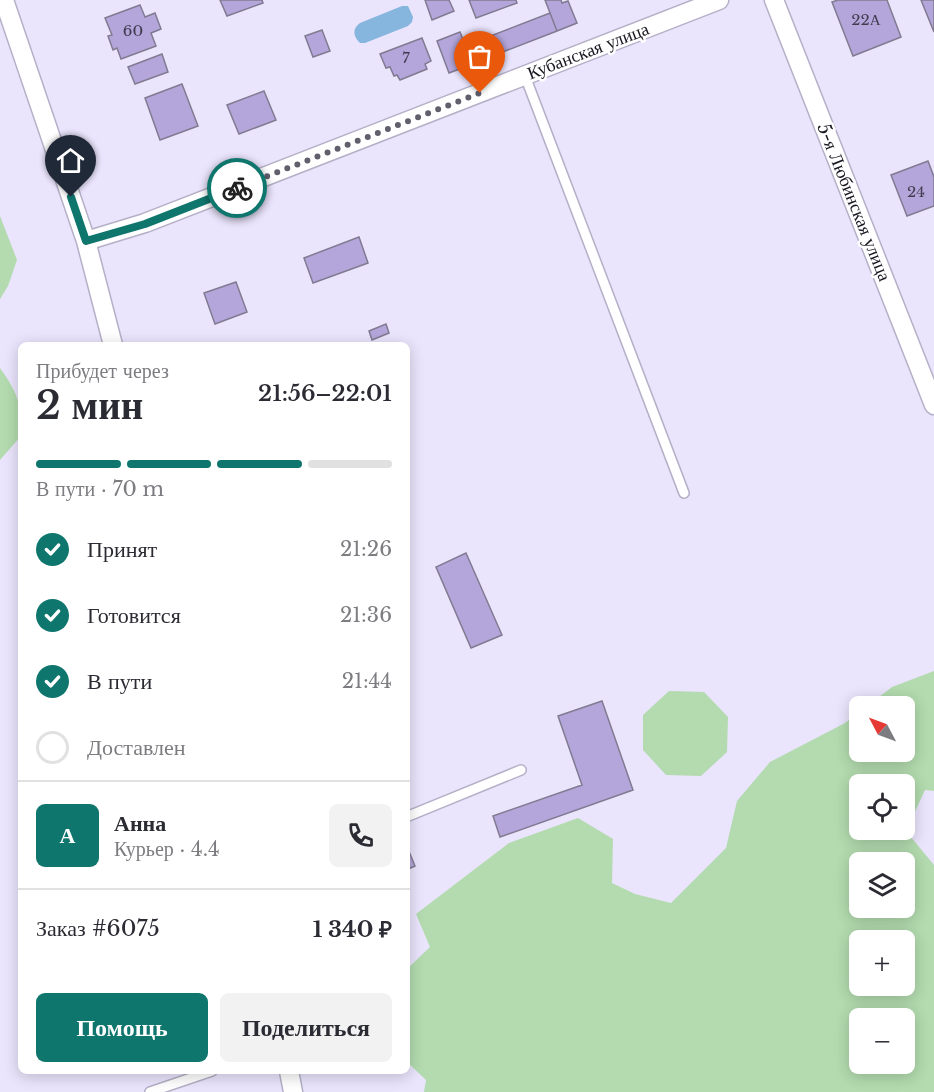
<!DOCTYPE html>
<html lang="ru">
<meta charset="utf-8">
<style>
:root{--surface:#fff;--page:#f2f2f3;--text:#2b2b33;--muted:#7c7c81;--line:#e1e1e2;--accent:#0f766e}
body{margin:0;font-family:"Libre Baskerville",serif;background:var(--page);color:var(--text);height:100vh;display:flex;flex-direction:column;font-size:22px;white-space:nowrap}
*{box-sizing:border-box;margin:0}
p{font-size:20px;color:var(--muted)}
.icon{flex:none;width:33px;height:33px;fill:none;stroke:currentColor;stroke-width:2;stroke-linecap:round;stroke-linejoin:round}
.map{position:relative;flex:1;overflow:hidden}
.side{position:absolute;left:18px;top:342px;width:392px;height:732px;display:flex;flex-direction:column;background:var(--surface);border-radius:9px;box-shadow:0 3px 15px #0003}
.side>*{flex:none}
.needle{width:39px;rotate:311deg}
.tools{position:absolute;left:849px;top:696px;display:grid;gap:12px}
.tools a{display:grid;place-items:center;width:66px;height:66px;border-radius:9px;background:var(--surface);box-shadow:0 3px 15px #0003;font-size:30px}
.pin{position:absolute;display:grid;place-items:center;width:51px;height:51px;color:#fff;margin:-62px -26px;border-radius:50% 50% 50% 0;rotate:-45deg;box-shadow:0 0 6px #0007}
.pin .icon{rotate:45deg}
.courier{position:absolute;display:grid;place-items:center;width:60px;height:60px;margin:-30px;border:4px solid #0f766e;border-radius:50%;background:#fff;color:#222;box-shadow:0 2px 8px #0007}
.overview em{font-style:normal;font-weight:600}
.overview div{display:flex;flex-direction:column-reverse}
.overview{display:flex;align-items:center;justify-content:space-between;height:102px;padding:0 18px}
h1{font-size:39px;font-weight:600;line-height:45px}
.bar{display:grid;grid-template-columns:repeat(4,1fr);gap:9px 6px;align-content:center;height:72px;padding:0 18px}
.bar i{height:8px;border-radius:4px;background:var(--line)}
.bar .active{background:var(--accent)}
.bar p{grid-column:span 4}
.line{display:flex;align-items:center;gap:15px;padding:0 18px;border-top:2px solid var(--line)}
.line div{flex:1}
.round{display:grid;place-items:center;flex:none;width:63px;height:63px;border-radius:9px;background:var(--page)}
ol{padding:0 18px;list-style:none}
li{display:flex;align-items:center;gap:18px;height:66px}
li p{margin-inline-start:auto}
li .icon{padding:6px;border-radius:50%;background:var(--accent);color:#fff;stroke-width:4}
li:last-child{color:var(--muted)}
li i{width:33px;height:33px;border:3px solid var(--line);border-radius:50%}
.cta{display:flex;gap:12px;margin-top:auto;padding:12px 18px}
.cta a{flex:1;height:69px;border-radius:9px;background:var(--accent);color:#fff;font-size:24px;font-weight:600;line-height:69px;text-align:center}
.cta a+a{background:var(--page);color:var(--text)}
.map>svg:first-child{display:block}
</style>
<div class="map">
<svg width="934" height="1092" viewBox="0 0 934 1092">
<rect width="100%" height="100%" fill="#eae4fc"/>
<path fill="#b3dbaf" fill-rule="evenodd" d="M 0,216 L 17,260 L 8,286 L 0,299 Z
M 0,368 C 19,395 21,403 21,436 L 0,460 Z
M 934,671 L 934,791 L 925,790 L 906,831 L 934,865 L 934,1092 L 424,1092 L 426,1080 L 406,1061 L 407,969 L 430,947 L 416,914 L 509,843 L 578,818 L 613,839 L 612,883 L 635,894 L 671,903 L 726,848 L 737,801 L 770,762 L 845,723 L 859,712 L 860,752 L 904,752 L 904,706 L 867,706 L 892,687 ZM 860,784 L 904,784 L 904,830 L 860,830 ZM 860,862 L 904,862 L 904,908 L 860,908 ZM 860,940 L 904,940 L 904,986 L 860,986 ZM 860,1018 L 904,1018 L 904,1064 L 860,1064 Z
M 669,691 L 704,692 L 728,717 L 727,752 L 701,776 L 666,775 L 643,750 L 643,715 Z"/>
<path fill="#86b5dd" d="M 402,6 L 408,6 L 413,17 L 412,22 L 408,26 L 365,43 L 360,43 C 353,36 352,29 360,23 Z"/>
<path fill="#b4a6db" stroke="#817b91" stroke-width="1.5" d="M 220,0 L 262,0 L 263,3 L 227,16 Z
M 425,0 L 449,0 L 454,11 L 432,20 Z
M 469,0 L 516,0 L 517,3 L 476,18 Z
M 545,0 L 561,0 L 562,3 L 568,1 L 577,23 L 557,31 Z
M 838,0 L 887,0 L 901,37 L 853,56 L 832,2 Z
M 921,0 L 934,0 L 934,32 Z
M 140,5 L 145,17 L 155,13 L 161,29 L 151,33 L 156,46 L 121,59 L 117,48 L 113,50 L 108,36 L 112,35 L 105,18 Z
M 550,13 L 557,31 L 482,60 L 475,42 Z
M 322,30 L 330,51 L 313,57 L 305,36 Z
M 460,32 L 473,64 L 449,73 L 437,41 Z
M 422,38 L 431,61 L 425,64 L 427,69 L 400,80 L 397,75 L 394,76 L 390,67 L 386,68 L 380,54 Z
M 162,54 L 168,72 L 135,84 L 128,67 Z
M 182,84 L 198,126 L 160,140 L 145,98 Z
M 264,91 L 276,120 L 239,134 L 227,105 Z
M 928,161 L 934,177 L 934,206 L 907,216 L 891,175 Z
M 359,237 L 368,263 L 313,283 L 304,258 Z
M 236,282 L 247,312 L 215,324 L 204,293 Z
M 386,324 L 389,333 L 372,340 L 369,331 Z
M 466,553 L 502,635 L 471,648 L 436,567 Z
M 602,701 L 633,790 L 500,837 L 493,816 L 582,785 L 558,716 Z
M 406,844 L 415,866 L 406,870 Z"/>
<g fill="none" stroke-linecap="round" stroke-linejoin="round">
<g stroke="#b5b0c7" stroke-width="12">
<path id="service" d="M 525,76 L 684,493
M 406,817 L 521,770
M 150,1092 L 212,1071"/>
</g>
<g stroke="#b5b0c7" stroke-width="21">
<path id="minor" d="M 4,0 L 86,241 L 113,345
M 774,0 L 934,405
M 86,241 L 145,223 L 719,0
M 289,1071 L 293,1092"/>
</g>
<use href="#service" stroke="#fff" stroke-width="9"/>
<use href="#minor" stroke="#fff" stroke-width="18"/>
</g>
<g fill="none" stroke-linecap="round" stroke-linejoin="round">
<path stroke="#625f6d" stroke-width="6" stroke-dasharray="0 10.8" d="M 237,188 L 480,93"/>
<path stroke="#0f766e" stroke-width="8" d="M 71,197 L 86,241 L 145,224 L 237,188"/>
</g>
<g text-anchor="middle" stroke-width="5" stroke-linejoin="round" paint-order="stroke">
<g font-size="15" fill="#403b4f">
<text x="866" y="25">22А</text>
<text x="133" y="36">60</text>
<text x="406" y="63">7</text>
<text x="916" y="197">24</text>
</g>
<g font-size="18" fill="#191720" stroke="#fff">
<text transform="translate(588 51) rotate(-21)" y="6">Кубанская улица</text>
<text transform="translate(854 202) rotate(68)" y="6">5-я Любинская улица</text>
</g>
</g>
</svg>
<div class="tools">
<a><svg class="needle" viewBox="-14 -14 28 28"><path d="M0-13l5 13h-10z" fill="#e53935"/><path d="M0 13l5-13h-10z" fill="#7c7c81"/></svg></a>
<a><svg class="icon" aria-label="locate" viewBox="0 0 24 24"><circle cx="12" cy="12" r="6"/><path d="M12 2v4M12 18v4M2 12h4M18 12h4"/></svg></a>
<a><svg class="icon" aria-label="layers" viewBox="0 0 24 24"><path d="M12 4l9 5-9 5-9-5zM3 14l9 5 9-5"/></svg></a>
<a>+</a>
<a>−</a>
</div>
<div class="pin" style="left:480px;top:93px;background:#ea580c"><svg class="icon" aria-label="bag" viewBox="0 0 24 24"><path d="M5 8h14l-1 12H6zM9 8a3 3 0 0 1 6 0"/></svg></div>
<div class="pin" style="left:71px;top:197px;background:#1f2937"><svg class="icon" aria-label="home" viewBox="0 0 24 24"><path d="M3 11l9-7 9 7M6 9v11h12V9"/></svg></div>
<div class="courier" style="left:237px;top:188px"><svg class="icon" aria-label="bike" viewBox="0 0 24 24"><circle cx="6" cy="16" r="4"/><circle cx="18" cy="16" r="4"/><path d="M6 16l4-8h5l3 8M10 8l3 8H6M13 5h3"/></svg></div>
<section class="side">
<div class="overview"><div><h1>2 мин</h1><p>Прибудет через</p></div><em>21:56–22:01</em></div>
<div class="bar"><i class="active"></i><i class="active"></i><i class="active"></i><i></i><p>В пути · 70 m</p></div>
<ol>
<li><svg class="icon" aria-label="check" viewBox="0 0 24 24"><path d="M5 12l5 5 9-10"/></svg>Принят<p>21:26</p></li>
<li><svg class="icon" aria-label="check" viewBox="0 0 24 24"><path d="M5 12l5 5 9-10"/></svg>Готовится<p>21:36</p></li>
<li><svg class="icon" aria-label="check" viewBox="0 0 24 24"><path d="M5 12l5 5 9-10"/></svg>В пути<p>21:44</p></li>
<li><i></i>Доставлен</li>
</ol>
<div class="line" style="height:108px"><b class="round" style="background:var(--accent);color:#fff">А</b><div><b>Анна</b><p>Курьер · 4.4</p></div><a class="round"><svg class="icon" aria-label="phone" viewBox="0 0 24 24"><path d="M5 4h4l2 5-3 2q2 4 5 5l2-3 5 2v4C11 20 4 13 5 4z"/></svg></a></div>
<div class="line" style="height:78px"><div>Заказ #6075</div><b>1 340 ₽</b></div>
<div class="cta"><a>Помощь</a><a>Поделиться</a></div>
</section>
</div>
